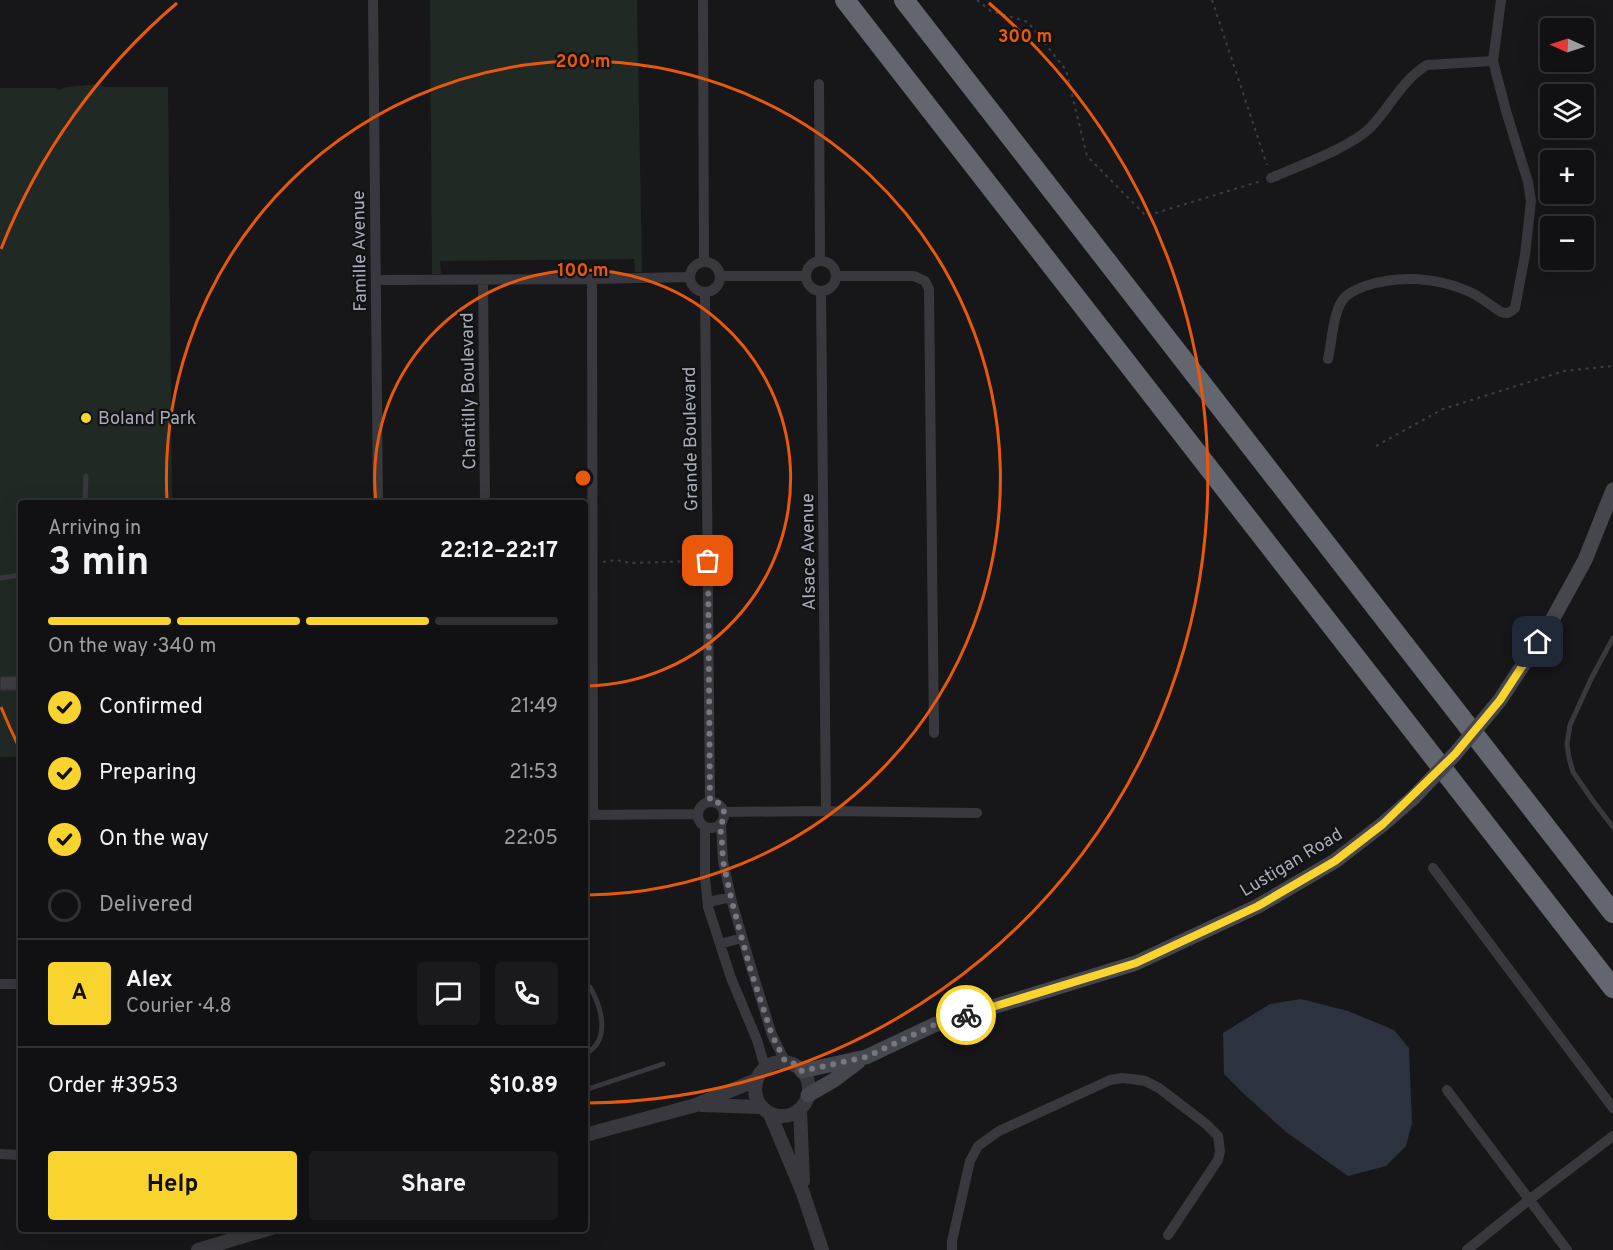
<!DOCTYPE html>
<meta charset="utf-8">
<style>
:root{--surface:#111113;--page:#1a1a1c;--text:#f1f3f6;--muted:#9c9da0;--line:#303133;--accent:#fad42e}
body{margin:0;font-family:Overpass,sans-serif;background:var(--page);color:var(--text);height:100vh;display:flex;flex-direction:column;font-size:22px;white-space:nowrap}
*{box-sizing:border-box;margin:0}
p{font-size:20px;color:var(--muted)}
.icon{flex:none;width:33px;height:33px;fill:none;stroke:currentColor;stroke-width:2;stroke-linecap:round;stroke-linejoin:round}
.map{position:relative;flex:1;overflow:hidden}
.drawer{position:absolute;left:18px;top:500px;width:570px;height:732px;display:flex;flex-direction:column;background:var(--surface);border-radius:6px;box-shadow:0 6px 24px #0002,0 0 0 2px var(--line)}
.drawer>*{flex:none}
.needle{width:39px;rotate:273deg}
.buttons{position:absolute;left:1540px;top:18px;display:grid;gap:12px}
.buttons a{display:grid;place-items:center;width:54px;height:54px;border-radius:6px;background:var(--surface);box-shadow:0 6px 24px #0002,0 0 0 2px var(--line);font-size:30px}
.pin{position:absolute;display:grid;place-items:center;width:51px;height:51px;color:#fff;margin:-26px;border-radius:12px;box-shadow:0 3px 9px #0006}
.courier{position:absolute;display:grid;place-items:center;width:60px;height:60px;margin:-30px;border:4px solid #fad42e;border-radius:50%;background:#fff;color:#222;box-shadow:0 2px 8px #0007}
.head em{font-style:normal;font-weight:700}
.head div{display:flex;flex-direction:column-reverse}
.head{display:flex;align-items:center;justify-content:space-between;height:102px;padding:0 30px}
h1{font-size:39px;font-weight:700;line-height:45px}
.bar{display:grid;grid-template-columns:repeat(4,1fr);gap:9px 6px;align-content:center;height:72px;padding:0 30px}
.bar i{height:8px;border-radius:4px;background:var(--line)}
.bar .selected{background:var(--accent)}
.bar p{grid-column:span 4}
.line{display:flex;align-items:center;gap:15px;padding:0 30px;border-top:2px solid var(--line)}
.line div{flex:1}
.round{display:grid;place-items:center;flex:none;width:63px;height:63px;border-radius:6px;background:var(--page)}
ol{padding:0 30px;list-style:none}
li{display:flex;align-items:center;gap:18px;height:66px}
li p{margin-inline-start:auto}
li .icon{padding:6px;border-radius:50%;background:var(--accent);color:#111;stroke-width:4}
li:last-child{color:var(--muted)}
li i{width:33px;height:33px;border:3px solid var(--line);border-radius:50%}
.primary-button{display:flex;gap:12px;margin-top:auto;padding:12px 30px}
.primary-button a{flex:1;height:69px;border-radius:6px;background:var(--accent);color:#111;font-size:24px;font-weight:700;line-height:69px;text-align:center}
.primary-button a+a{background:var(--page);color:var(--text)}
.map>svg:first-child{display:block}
</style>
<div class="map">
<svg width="1613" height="1250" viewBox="0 0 1613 1250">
<rect width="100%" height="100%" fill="#171719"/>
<path fill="#202923" d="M 430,0 L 637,0 L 642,272 L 635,272 L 634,259 L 440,261 L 441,274 L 432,274 Z
M 100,84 L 105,87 L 168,87 L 172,502 L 21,502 L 21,757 L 0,757 L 0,88 L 54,88 L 60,90 L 66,87 Z"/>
<path fill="#2c333e" d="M 1301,999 L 1348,1011 L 1394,1030 L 1409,1048 L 1412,1123 L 1406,1146 L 1386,1166 L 1348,1176 L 1286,1132 L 1244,1094 L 1224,1074 L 1223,1033 L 1270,1004 Z"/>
<path fill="#3e3f43" stroke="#313135" stroke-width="1.5" d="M 21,676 L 21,690 L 0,690 L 0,677 Z"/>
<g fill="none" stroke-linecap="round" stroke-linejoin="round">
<path stroke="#3d3e45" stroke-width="2" stroke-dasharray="3 4.5" stroke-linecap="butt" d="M 977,0 L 991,11 L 1028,22 L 1066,70 L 1087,156 L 1146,216 L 1261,181
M 1212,0 L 1267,165
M 1376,446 L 1443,409 L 1564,371 L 1613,366
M 603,562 L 616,560 L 630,563 L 696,561"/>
<path stroke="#38383e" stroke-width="5" d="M 85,502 L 86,476
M 0,578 L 21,575
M 1613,638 L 1591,679 L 1570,725 L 1567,744 L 1569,758 L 1573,772 L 1593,801 L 1613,827
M 585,986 L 590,987 C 602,1008 611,1041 585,1054
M 585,1090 L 663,1064"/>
<path stroke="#38383e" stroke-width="10" d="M 373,0 L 378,502
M 703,0 L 704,261
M 819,84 L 820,260
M 1271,178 C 1298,166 1350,148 1371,127 C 1390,107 1402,80 1427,65 L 1493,61
M806 276a15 15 0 1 1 30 0a15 15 0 1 1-30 0Z
M690 277a15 15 0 1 1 30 0a15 15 0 1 1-30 0Z
M 721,276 L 805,276
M 836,276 L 914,276 L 925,281 L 929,289 L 934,733
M 592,279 L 593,815
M 376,280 L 592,279 L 689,277
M 483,280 L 485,502
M 705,292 L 710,801
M 821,292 L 826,811
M 1328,359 C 1332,342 1333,309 1345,297 C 1351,291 1358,289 1365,286 C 1399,275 1437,277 1470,292 C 1481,297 1491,306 1501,312 C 1507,314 1510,313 1515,308 L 1525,255 L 1531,201 L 1528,182 L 1506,111 L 1493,61 L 1501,0
M698 815a13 13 0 1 1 26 0a13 13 0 1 1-26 0Z
M 724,812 L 826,811 L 977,813
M 585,815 L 698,814
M 721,825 L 723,861 L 732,902 L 751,967 L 772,1035 L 785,1061
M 705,827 L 705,877 L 708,907 L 731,978 L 757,1040 L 765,1067
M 1433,868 L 1613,1108
M 708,902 L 731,897
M 720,944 L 742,938
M 0,984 L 21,984
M 1447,1090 L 1567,1250
M 0,1154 L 21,1155
M 952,1250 L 952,1241 L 970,1161 L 978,1146 L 999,1131 L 1110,1080 L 1122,1078 L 1132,1079 L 1145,1081 L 1159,1088 L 1206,1124 L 1218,1136 L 1220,1151 L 1218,1160 L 1168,1235
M 1467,1250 L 1529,1200 L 1613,1136"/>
<path stroke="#38383e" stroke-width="14" d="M755 1089a27 27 0 1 1 54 0a27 27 0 1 1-54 0Z
M 701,1105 L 761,1107
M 800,1109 L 803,1181
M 770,1114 L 803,1193 L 822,1250
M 585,1135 L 696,1105 L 756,1080
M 198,1250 L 271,1228"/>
<path stroke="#45464e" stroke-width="15" d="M 1500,700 L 1551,622 L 1585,560 L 1613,490
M 802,1071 L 866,1057 L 934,1025 L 1136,963 L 1258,906 L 1335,861 L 1383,824 L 1414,797
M 808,1095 L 834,1080 L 858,1062"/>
<path stroke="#63656f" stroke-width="20" d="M 845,0 L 1613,988
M 904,0 L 1613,913"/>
<path stroke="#45464e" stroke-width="15" d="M 1414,797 L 1455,754 L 1500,700"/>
</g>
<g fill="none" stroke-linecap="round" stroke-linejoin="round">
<path stroke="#757781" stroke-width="6" stroke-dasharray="0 10.8" d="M 708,561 L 710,801 L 717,802 L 722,806 L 724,812 L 724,819 L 720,825 L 722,843 L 723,861 L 732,902 L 750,968 L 772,1035 L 785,1061 L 795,1064 L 802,1071 L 866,1057 L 934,1025 L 966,1015"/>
<path stroke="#fad42e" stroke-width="8" d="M 966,1015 L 1136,963 L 1258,906 L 1335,861 L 1383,824 L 1455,754 L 1500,700 L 1538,642"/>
</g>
<g fill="none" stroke="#e8590c" stroke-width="3">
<path d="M376 502A208 208 0 1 1 587 686"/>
<path d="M167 500A417 417 0 1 1 587 895"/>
<path d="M19 747A625 625 0 0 1 1 707M1 249A625 625 0 0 1 177 3M989 3A625 625 0 0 1 588 1103"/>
</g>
<circle fill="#fad42e" stroke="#121214" stroke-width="2" cx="86" cy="418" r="6"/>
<g text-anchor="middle" stroke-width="4.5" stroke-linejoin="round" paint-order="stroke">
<g font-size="18" fill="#a8abb9" stroke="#121214">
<text transform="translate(359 251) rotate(-91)" y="6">Famille Avenue</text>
<text transform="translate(468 391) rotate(-91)" y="6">Chantilly Boulevard</text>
<text transform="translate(690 439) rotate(-91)" y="6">Grande Boulevard</text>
<text transform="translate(808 552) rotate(-91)" y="6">Alsace Avenue</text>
<text transform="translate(1291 862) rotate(-31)" y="6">Lustigan Road</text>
</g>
<g font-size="18" fill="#a8abb9" stroke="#121214" text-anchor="start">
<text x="98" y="424">Boland Park</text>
</g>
</g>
<circle cx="583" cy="478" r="9" fill="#e8590c" stroke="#121214" stroke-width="3"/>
<g font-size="18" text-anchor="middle" font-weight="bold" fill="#e8590c" stroke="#121214" stroke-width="4.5" stroke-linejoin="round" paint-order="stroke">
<text x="1025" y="42">300 m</text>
<text x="583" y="67">200 m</text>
<text x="583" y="276">100 m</text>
</g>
</svg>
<div class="buttons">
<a><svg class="needle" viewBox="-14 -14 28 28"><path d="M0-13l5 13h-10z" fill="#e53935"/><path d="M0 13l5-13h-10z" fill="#9c9da0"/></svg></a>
<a><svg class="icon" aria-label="layers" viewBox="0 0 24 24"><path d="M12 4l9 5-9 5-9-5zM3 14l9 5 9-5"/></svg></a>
<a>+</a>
<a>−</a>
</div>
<div class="pin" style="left:708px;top:561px;background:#ea580c"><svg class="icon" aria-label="bag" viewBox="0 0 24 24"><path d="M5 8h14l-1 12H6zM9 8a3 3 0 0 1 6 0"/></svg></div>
<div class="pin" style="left:1538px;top:642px;background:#1f2937"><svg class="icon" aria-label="home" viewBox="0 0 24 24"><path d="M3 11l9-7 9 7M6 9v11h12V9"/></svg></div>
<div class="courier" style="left:966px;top:1015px"><svg class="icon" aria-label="bike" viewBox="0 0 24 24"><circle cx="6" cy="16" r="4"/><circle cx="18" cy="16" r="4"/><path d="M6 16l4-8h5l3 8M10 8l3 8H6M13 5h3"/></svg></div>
<section class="drawer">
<div class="head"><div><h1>3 min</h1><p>Arriving in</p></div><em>22:12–22:17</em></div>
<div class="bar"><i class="selected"></i><i class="selected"></i><i class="selected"></i><i></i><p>On the way · 340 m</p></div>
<ol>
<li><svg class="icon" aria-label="check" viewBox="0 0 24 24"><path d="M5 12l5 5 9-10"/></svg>Confirmed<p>21:49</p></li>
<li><svg class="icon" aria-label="check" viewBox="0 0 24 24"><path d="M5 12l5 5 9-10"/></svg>Preparing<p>21:53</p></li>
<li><svg class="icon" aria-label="check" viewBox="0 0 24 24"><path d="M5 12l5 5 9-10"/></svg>On the way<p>22:05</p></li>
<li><i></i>Delivered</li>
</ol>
<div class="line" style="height:108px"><b class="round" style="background:var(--accent);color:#111">A</b><div><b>Alex</b><p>Courier · 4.8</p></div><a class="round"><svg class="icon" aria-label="chat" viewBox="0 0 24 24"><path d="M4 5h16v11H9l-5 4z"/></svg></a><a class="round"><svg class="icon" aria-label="phone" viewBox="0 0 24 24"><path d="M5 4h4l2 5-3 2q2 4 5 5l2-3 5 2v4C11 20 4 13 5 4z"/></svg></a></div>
<div class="line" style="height:78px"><div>Order #3953</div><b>$10.89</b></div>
<div class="primary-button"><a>Help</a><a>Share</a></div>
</section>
</div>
